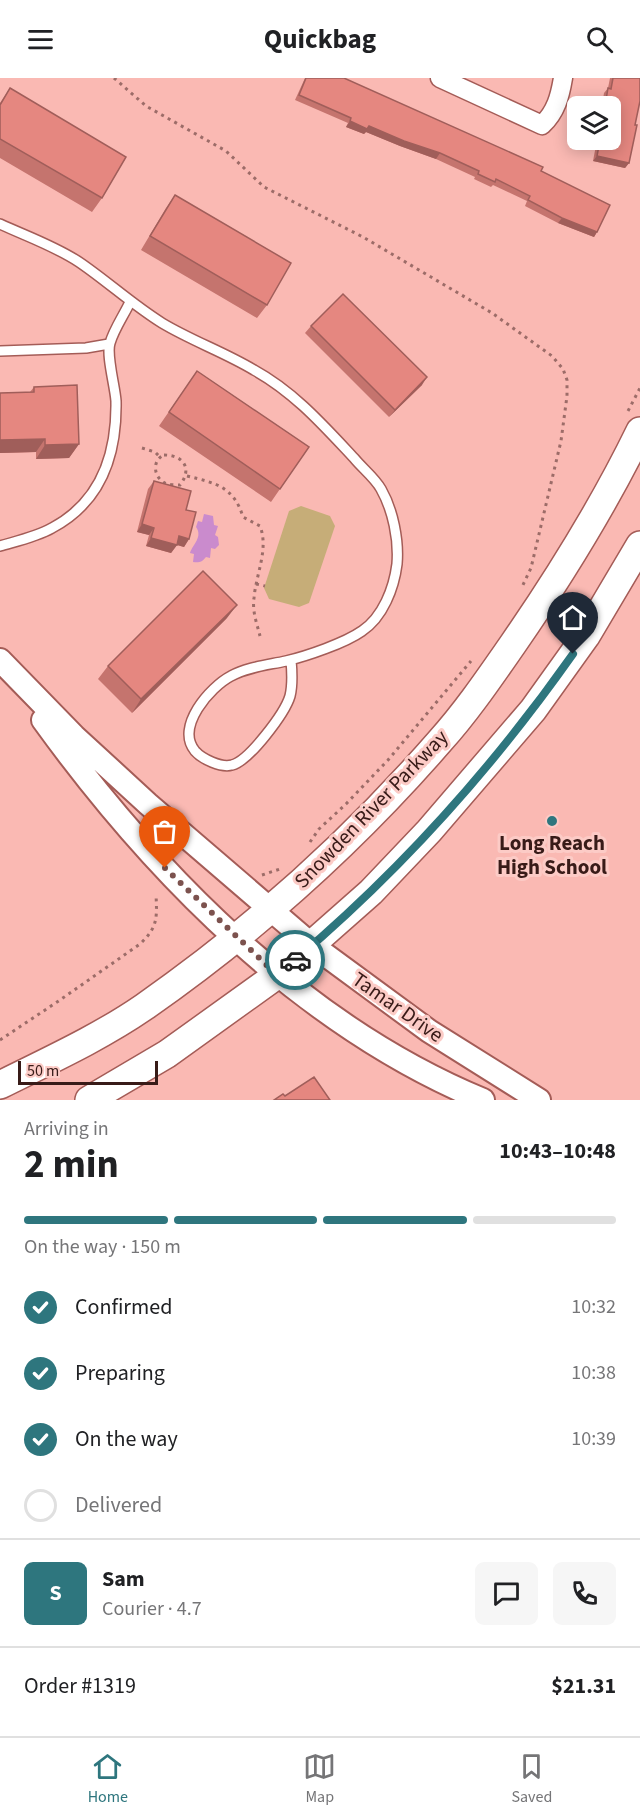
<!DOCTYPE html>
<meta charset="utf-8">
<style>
:root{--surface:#fff;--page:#f6f6f6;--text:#202124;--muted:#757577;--line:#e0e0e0;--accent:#2e767e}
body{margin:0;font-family:"Source Sans 3",sans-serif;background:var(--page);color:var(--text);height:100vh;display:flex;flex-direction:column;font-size:22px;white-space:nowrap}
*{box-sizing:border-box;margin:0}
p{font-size:20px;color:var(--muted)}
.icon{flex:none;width:33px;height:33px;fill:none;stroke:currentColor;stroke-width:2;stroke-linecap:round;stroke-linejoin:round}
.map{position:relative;height:1022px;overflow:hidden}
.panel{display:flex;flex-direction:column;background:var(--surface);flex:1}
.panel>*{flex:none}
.buttons{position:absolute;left:567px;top:18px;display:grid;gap:12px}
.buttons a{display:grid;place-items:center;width:54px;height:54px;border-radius:9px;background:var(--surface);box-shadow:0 3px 15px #0003;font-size:30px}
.scale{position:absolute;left:18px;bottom:15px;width:140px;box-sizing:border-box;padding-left:6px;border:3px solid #381b18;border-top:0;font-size:16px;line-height:21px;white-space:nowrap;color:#381b18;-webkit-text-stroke:4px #fccbc6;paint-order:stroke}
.pin{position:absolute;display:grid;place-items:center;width:51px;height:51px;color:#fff;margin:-62px -26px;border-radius:50% 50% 50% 0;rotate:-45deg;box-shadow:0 0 6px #0007}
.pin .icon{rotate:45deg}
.courier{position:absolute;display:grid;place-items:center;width:60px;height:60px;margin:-30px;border:4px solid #2e767e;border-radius:50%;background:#fff;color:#222;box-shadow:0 2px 8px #0007}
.summary em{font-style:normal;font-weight:700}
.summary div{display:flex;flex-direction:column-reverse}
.summary{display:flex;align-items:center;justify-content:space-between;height:102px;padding:0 24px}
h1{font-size:39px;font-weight:700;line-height:45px}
.bar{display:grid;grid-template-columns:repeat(4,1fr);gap:9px 6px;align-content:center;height:72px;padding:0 24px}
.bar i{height:8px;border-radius:4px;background:var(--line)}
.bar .active{background:var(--accent)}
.bar p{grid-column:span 4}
.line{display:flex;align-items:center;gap:15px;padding:0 24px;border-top:2px solid var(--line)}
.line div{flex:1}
.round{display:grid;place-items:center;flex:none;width:63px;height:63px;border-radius:9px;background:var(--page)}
ol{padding:0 24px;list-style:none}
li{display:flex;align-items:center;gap:18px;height:66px}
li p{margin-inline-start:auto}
li .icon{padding:6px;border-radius:50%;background:var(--accent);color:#fff;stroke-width:4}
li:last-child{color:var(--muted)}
li i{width:33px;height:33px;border:3px solid var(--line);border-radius:50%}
header{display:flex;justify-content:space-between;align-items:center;height:78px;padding:0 24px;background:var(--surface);font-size:27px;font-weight:700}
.dock{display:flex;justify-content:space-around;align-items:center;height:84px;border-top:2px solid var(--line);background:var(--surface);font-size:16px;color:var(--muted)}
.dock a{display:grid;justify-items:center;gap:3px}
.dock .active{color:var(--accent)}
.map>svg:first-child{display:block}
</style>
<header><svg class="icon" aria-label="menu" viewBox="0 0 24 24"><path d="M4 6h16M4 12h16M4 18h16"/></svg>Quickbag<svg class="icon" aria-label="search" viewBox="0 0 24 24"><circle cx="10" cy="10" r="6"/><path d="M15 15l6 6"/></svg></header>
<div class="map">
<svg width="640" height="1022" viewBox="0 0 640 1022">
<rect width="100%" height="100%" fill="#fab9b3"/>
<path fill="#c6ad78" d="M 301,428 L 330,438 L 335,448 L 309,525 L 299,529 L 269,521 L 264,510 L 289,433 Z"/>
<path fill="#ca8bcd" d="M 204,436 L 213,438 L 214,447 L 218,448 L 215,457 L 218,459 L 219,467 L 215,471 L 211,470 L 210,480 L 206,479 C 202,484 199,485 193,484 L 194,476 L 190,475 C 193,466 203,459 196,449 L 198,443 L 202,444 Z"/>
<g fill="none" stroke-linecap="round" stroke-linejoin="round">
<g stroke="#a45c57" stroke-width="12">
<path id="service" d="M 0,146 C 26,158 55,168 79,184 C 107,203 133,227 162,245 C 192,263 224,274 254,292 C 294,314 323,347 354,380 C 362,390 375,400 381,411 C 393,432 399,462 397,486 C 394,510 383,539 362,553 C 345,565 307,578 286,583 C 268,587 247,589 231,598 C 210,609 175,649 195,673 C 202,681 221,690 232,687 C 249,683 285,635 290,618 C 293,606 292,593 291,582
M 0,273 L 86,270 L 109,266
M 0,468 C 17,463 36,459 52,450 C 101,424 117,377 116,323 C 115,308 106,277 110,265 C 114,251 124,237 130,224"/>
</g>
<g stroke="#a45c57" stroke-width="21">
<path id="minor" d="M 440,0 L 542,47 C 556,34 560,18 563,0"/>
</g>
<g stroke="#a45c57" stroke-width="26">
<path id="tertiary" d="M 0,582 L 74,658 L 148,726 L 312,867 L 429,953 L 539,1022
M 43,642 C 155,797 304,948 483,1022"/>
</g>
<g stroke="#a45c57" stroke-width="30">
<path id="primary" d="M 0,1007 C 48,983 99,960 144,929 C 253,853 353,763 440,663 C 467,633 490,599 513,566 C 560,498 604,427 640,353
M 89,1022 L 167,976 L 277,897 L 371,814 L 429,753 L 533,632 L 586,558 L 640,467"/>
</g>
<path stroke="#9c6c68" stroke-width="3" stroke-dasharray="3 4.5" stroke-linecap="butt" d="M 114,0 L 146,28 L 226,73 L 264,109 L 363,159 L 492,235 L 552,278 L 563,291 L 567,302 L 567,318 L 561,363 L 531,490 L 522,509
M 628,333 L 640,310
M 142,370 L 155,374 L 159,378
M 164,377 C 183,377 193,390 180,407 C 176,407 169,407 165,405 C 153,399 152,382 164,377 Z
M 187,398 C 216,405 234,409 243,439 L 260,448 C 269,471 256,496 254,520 C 252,533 257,546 260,558
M 256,506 L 265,508
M 310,764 L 319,751 L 346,726 L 388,682 L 471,583
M 262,797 L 280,791
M 0,962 L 60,922 L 140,866 C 158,849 157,840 156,816"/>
<use href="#service" stroke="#fff" stroke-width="9"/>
<use href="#minor" stroke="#fff" stroke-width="18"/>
<use href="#tertiary" stroke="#fff" stroke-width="22"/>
<use href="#primary" stroke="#fff" stroke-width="27"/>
</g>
<path fill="#c5746e" d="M 305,0 L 344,0 L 541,93 L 597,154 L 594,159 L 558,145 L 525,128 L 527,123 L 493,107 L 491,109 L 474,101 L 475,99 L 436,81 L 400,68 L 366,54 L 364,56 L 346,49 L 348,45 L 295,22 Z
M 610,0 L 640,0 L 635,47 L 629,85 L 625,90 L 593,83 L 597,62 L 610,62 L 610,28 L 602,28 L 604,15 L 608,10 Z
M 10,10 L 102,120 L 92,134 L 0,80 L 0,25 Z
M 175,117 L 267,227 L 257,240 L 141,172 L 166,130 Z
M 311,248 L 422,307 L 389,339 L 305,255 Z
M 197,293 L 309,369 L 271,424 L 159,348 Z
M 34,309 L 79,366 L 69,380 L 36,381 L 36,374 L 0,375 L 0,315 L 30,314 Z
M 154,403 L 186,432 L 189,461 L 184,469 L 177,467 L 171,475 L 146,468 L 149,457 L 137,454 L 148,411 Z
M 227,540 L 132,635 L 98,601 L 108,588 Z"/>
<path fill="#a05e5a" d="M 350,43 L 369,48 L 440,75 L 436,81 L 400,68 L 366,54 L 364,56 L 346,49 Z
M 597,78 L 629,85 L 625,90 L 593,83 Z
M 562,140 L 597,154 L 594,159 L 558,145 Z
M 427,299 L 422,307 L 389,339 L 395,332 Z
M 45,361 L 36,374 L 0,375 L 0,362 Z
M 79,366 L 69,380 L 36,381 L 45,367 Z
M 142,446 L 154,450 L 149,457 L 137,454 Z
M 179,458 L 189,461 L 184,469 L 174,466 Z
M 151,460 L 177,467 L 171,475 L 146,468 Z
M 237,527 L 227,540 L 132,635 L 141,621 Z"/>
<path fill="#e58780" stroke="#a05e5a" stroke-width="1.5" d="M 306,0 L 344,0 L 543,89 L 541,93 L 610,127 L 597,154 L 562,140 L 528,122 L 530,118 L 496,101 L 495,104 L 478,96 L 479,93 L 440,75 L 404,63 L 369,48 L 367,51 L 350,43 L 351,40 L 299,17 Z
M 613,0 L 640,0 L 640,23 L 635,47 L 637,47 L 629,85 L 597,78 L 600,62 L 610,62 L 610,28 L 605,28 L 608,10 L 611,11 Z
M 10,10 L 126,79 L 102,120 L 0,61 L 0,27 Z
M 175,117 L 291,185 L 267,227 L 150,158 Z
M 343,216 L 427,299 L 395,332 L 311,248 Z
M 197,293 L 309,369 L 280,411 L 169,334 Z
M 77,307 L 79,366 L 45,367 L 45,361 L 0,362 L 0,315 L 34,314 L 34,309 Z
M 154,403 L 191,413 L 186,432 L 196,434 L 189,461 L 179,458 L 177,467 L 151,460 L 154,450 L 142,446 Z
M 203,493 L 237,527 L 141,621 L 108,588 Z
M 314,999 L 330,1022 L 274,1022 L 283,1016 L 285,1018 Z"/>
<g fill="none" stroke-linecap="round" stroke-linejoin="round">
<path stroke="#7c524e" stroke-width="6" stroke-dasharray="0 10.8" d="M 165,790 L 277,897 L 295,882"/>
<path stroke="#2e767e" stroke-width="8" d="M 295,882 C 400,793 494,688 573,576"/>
</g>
<circle fill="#2e767e" stroke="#fccbc6" stroke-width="2" cx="552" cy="743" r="6"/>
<g text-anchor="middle" stroke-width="6" stroke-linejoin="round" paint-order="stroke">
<g font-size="21" fill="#381b18" stroke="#fccbc6">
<text transform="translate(371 731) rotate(-46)" y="7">Snowden River Parkway</text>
<text transform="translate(398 929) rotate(35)" y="7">Tamar Drive</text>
</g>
<g font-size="21" font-weight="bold" fill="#381b18" stroke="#fccbc6">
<text x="552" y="772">Long Reach<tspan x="552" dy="24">High School</tspan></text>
</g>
</g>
</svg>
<div class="buttons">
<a><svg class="icon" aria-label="layers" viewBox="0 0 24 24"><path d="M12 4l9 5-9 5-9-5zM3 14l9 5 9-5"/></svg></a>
</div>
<div class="scale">50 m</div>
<div class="pin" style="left:165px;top:790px;background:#ea580c"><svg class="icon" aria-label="bag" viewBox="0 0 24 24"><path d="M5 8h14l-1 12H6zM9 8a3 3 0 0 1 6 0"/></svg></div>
<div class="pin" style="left:573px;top:576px;background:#1f2937"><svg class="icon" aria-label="home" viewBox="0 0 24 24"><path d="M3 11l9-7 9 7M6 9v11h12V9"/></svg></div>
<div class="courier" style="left:295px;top:882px"><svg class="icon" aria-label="car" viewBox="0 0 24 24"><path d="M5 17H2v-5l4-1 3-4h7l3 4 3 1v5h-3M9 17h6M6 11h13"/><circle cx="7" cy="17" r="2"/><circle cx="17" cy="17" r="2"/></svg></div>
</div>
<section class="panel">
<div class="summary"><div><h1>2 min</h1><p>Arriving in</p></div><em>10:43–10:48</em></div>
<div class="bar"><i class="active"></i><i class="active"></i><i class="active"></i><i></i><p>On the way · 150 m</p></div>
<ol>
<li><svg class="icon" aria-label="check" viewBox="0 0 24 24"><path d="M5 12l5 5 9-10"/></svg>Confirmed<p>10:32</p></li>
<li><svg class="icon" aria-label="check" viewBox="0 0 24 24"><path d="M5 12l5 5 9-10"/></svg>Preparing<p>10:38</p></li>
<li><svg class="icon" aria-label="check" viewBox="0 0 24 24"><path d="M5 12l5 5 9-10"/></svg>On the way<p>10:39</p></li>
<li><i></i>Delivered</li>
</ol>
<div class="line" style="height:108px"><b class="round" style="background:var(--accent);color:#fff">S</b><div><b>Sam</b><p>Courier · 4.7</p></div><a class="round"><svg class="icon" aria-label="chat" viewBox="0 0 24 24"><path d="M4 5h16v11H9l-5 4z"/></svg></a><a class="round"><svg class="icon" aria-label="phone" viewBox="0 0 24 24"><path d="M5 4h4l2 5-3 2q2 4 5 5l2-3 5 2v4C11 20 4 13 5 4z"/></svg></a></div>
<div class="line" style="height:78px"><div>Order #1319</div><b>$21.31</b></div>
</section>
<nav class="dock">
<a class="active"><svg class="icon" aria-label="home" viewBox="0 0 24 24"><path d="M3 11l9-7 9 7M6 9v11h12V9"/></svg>Home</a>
<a><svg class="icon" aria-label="map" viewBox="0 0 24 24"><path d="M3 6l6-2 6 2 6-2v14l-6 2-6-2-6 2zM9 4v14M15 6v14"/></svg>Map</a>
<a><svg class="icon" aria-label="saved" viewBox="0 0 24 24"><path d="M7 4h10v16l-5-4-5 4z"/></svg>Saved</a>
</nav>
